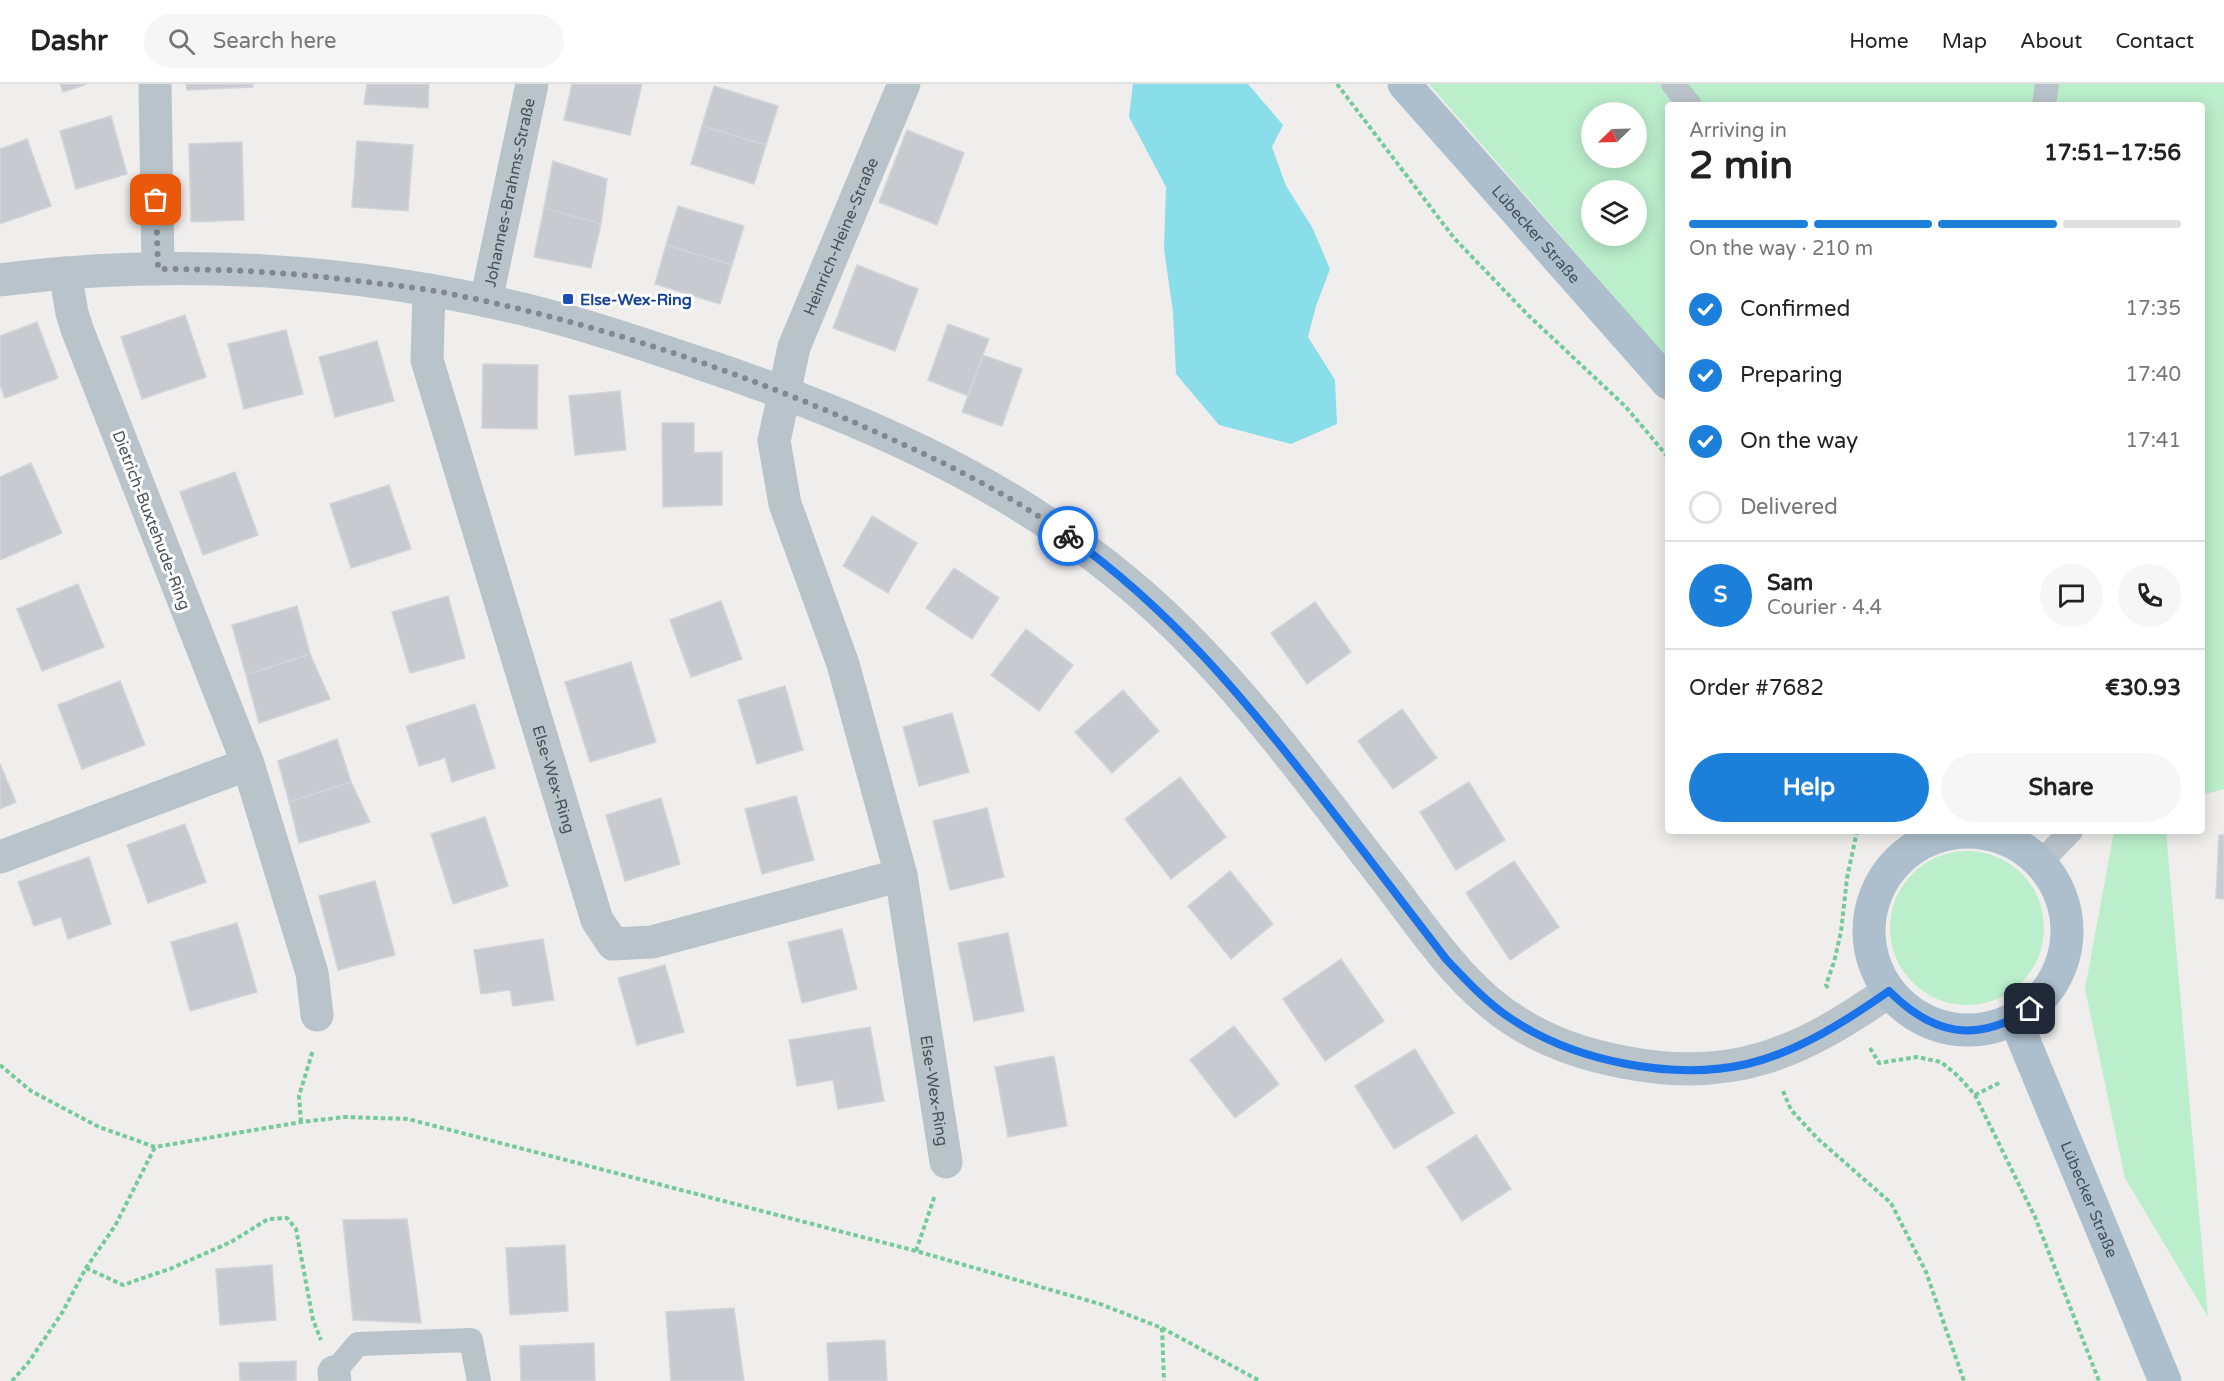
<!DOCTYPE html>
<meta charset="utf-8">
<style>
:root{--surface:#fff;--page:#f6f6f6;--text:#222;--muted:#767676;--line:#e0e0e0;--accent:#1c80db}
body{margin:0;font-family:"Varela Round",sans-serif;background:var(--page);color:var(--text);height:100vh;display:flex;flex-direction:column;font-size:22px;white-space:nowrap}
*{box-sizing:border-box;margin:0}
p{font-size:20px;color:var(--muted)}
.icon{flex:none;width:33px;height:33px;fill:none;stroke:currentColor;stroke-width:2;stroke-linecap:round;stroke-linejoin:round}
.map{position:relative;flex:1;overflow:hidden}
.details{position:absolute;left:1665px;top:18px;width:540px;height:732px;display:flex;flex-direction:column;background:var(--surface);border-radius:6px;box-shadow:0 3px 15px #0003}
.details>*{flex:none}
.needle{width:39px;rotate:247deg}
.fabs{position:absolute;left:1581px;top:18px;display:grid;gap:12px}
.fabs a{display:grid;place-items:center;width:66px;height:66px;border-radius:50%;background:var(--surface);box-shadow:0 3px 15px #0003;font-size:30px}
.pin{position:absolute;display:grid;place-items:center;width:51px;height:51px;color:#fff;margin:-26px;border-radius:12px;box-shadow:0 3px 9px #0006}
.courier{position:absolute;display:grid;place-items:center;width:60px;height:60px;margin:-30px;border:4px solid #1a73e8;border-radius:50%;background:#fff;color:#222;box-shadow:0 2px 8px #0007}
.head em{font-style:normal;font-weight:700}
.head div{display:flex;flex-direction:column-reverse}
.head{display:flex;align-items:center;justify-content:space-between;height:102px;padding:0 24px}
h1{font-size:39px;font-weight:700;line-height:45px}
.bar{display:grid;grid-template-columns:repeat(4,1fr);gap:9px 6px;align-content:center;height:72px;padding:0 24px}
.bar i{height:8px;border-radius:4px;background:var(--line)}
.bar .selected{background:var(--accent)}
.bar p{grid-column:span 4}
.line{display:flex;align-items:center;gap:15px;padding:0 24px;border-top:2px solid var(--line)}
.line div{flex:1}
.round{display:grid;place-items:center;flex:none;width:63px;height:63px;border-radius:32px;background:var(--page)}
ol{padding:0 24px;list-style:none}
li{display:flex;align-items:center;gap:18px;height:66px}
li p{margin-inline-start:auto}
li .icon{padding:6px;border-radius:50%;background:var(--accent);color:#fff;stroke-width:4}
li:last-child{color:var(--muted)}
li i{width:33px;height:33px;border:3px solid var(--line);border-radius:50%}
.cta{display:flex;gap:12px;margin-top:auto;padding:12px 24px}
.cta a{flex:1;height:69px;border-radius:36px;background:var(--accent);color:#fff;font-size:24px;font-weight:700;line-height:69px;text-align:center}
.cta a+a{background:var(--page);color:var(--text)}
header{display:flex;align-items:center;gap:36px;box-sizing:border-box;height:84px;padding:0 30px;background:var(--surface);border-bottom:2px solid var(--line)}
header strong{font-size:28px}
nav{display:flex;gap:33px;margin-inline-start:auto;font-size:21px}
.search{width:420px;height:54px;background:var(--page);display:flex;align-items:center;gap:15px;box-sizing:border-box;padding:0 21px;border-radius:33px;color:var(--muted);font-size:22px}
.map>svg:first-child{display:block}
</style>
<header>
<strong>Dashr</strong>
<div class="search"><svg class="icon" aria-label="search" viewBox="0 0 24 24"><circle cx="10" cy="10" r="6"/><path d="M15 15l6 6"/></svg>Search here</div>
<nav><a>Home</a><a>Map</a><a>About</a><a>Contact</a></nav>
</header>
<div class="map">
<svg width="2224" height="1297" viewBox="0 0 2224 1297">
<rect width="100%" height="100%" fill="#f0eded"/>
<path fill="#bbeecb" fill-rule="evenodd" d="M 1429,0 L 2224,0 L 2224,705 L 2202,711 L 2202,21 L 1668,21 L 1668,275 ZM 1592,28 L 1636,28 L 1636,74 L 1592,74 ZM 1592,106 L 1636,106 L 1636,152 L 1592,152 Z
M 2114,747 L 2166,747 L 2208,1233 L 2125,1094 L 2085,905 Z
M1890 844a77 77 0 1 1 154 0a77 77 0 1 1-154 0Z"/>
<path fill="#89deea" d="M 1133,0 L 1248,0 L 1283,41 L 1272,63 L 1286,102 L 1312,143 L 1330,185 L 1316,222 L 1308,253 L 1335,296 L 1337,340 L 1291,360 L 1219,341 L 1176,290 L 1173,228 L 1164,165 L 1166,103 L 1129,33 Z"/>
<path fill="#c7cbd0" stroke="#d1d4d9" stroke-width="1.5" d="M 60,0 L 87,0 L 63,8 Z
M 186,0 L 253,0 L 253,3 L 187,6 Z
M 367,0 L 429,0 L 428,24 L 364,20 Z
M 572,0 L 642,0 L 630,51 L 564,36 Z
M 714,2 L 778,22 L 766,61 L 702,42 Z
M 111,32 L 127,90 L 76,105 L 60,47 Z
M 702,42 L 766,61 L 754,100 L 691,80 Z
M 907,46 L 964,69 L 937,141 L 879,118 Z
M 27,55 L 51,122 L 0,140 L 0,65 Z
M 357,57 L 413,61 L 408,127 L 352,123 Z
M 242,58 L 244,136 L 191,138 L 189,60 Z
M 553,77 L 607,95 L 601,140 L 544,124 Z
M 678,122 L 744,142 L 732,181 L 666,161 Z
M 544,124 L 601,140 L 591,184 L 534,173 Z
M 666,161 L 732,181 L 720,220 L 655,200 Z
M 857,181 L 918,205 L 895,267 L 833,244 Z
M 185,231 L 206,293 L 142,315 L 121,253 Z
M 37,238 L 58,294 L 5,314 L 0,301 L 0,252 Z
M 948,240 L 989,255 L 968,312 L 928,296 Z
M 286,246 L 303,310 L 244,325 L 228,260 Z
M 377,257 L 394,317 L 335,333 L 319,273 Z
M 983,271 L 1022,285 L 1002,342 L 962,328 Z
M 483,280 L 538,281 L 537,345 L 482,344 Z
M 620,307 L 626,366 L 575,371 L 569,312 Z
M 662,339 L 694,339 L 694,369 L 722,368 L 722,421 L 663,423 Z
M 31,379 L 62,449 L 0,476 L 0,393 Z
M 235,388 L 258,451 L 203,471 L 180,408 Z
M 389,401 L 411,465 L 351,484 L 330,420 Z
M 872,432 L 917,459 L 888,509 L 843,482 Z
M 954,484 L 999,514 L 972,555 L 926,524 Z
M 78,500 L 104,563 L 42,587 L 17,525 Z
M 448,512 L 465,574 L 410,589 L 392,528 Z
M 721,517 L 742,575 L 691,593 L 670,536 Z
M 1315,518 L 1351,568 L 1307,600 L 1271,549 Z
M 297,522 L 310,570 L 246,591 L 232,541 Z
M 1026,545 L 1073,581 L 1039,627 L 991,591 Z
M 310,570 L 330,615 L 259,639 L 246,591 Z
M 631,578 L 656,658 L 590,678 L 565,598 Z
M 120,597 L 145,661 L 82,685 L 58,621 Z
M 785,602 L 803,666 L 757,680 L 738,616 Z
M 1123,606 L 1159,647 L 1112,689 L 1075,648 Z
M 475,620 L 495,684 L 452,698 L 445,674 L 419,682 L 406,642 Z
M 1402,625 L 1437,674 L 1393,705 L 1358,657 Z
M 952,629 L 969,688 L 919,702 L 903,643 Z
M 337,655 L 351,698 L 289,718 L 278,677 Z
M 0,680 L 16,718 L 0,725 Z
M 1180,693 L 1226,753 L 1171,795 L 1125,735 Z
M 351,698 L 370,738 L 299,759 L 289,718 Z
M 1469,698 L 1505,756 L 1456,786 L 1420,728 Z
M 796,712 L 814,776 L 762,790 L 745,725 Z
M 661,714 L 680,780 L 625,797 L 606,731 Z
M 987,724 L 1004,793 L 950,806 L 933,737 Z
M 485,733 L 508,802 L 453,820 L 431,750 Z
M 185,740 L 206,798 L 148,819 L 127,761 Z
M 2219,751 L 2224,751 L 2224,815 L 2216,814 Z
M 89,773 L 111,840 L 68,855 L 61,833 L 34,842 L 18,798 Z
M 1514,777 L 1559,843 L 1510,876 L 1466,809 Z
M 1230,787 L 1273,840 L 1231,875 L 1188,822 Z
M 375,797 L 395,871 L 338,886 L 319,812 Z
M 237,839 L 257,908 L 190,927 L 171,858 Z
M 842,845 L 857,905 L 802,919 L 788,858 Z
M 1008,849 L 1024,927 L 974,937 L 958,859 Z
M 543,855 L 554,916 L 513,922 L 510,906 L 481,910 L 474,866 Z
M 1341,875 L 1384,937 L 1325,977 L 1283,915 Z
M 665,881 L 684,948 L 637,961 L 618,894 Z
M 1234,942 L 1279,1000 L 1235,1034 L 1190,976 Z
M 870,943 L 884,1017 L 838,1025 L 833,996 L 797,1002 L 789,956 Z
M 1415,965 L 1454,1029 L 1394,1065 L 1355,1002 Z
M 1054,972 L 1067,1042 L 1008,1053 L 995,983 Z
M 1476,1051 L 1511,1105 L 1462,1137 L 1427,1083 Z
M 407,1135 L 421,1239 L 353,1236 L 343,1136 Z
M 565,1161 L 568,1227 L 510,1231 L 506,1164 Z
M 272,1181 L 276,1236 L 220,1241 L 216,1185 Z
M 734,1224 L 744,1297 L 671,1297 L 666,1228 Z
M 885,1256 L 887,1297 L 829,1297 L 827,1259 Z
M 594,1259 L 595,1297 L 521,1297 L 520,1262 Z
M 296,1277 L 296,1297 L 240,1297 L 239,1279 Z"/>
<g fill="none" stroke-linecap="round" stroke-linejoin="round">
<path stroke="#74cb99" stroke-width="4" stroke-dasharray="4.5 3" stroke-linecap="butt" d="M 1337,0 L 1454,154 L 1528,231 L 1625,322 L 1668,373
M 1828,904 L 1826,901 L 1834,878 L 1841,848 L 1847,794 L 1857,747
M 1870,964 L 1879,979 L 1917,973 L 1941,978 L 1958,992 L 1975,1011 L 2035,1133 L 2099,1297
M 0,981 L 31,1007 L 99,1043 L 155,1063 L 301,1038 L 345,1033 L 408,1035 L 916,1167 L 1100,1220 L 1162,1244 L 1260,1297
M 1783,1007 L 1791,1026 L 1818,1055 L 1891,1119 L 1926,1188 L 1964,1297
M 1975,1011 L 2001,998
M 301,1038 L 299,1012 L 313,966
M 916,1167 L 935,1111
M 86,1184 L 123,1201 L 172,1184 L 231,1158 L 268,1135 L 287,1134 L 296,1145 L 313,1236 L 321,1256
M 1162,1244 L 1164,1297
M 12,1297 L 28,1279 L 62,1229 L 86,1184 L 115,1142 L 155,1063"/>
<path stroke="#b9c3ca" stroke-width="24" d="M 1673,0 L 1690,21
M 2044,21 L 2047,0
M 2040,779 L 2071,747
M 334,1288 L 358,1260 L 471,1256 L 479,1297"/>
<g stroke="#b9c3ca" stroke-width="33">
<path d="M 155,0 L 158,185"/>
<path d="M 0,196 C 174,173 353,185 523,225 C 584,240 643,260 702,280 C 888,342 1063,421 1200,567 C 1268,638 1326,719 1387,797 C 1428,851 1468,913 1530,946 C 1559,962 1591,972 1623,978 C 1732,1000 1801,969 1889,907"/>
<path id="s1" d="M 429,206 L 427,276 L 597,836 L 613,860 L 652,858 L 901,791 L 843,580 L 785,420 L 774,357 L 794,263 L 904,0"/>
<path id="s2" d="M 486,217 L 532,0"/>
<path d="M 248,680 L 312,889 L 317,931"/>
<path d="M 0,773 L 248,680 L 77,245 L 72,229 L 65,189"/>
<path id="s3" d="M 901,791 L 946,1078"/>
<path d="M 334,1288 L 335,1297"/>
</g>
<g stroke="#adbfcc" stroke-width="33">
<path id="s4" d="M 1404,0 L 1668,299"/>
<circle cx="1968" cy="847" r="99"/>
<path id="s5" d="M 2015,935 L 2165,1297"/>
</g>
</g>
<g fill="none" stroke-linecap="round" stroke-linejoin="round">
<path stroke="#82888d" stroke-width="6" stroke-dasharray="0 10.8" d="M 156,116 L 158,185 C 232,185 300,189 374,199 C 401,202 429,205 456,211 C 591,238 724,282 851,337 C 926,370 1001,404 1068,452"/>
<path stroke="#1a73e8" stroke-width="8" d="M 1068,452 C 1170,525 1242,612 1318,709 C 1361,764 1404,820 1446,875 C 1466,896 1486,918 1510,934 C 1573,977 1672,997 1747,980 C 1798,968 1846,937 1889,907 C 1933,951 1976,960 2030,925"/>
</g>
<rect fill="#1a4fb4" stroke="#fff" stroke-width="2" x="562" y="209" width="12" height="12" rx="3"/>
<g text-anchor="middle" stroke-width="6" stroke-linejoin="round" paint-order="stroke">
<g font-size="16" fill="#46525a" stroke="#fff">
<text dy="6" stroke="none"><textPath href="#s2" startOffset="111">Johannes-Brahms-Straße</textPath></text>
<text dy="6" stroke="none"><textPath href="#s4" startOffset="200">Lübecker Straße</textPath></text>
<text dy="6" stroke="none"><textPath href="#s1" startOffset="1650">Heinrich-Heine-Straße</textPath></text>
<text transform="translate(152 436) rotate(69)" y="6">Dietrich-Buxtehude-Ring</text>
<text dy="6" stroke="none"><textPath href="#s1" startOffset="508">Else-Wex-Ring</textPath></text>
<text dy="6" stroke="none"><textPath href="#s3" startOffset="218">Else-Wex-Ring</textPath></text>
<text dy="6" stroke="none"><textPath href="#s5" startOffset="195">Lübecker Straße</textPath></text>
</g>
<g font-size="16" font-weight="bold" fill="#164399" stroke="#fff" text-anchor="start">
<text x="580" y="221">Else-Wex-Ring</text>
</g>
</g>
</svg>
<div class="fabs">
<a><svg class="needle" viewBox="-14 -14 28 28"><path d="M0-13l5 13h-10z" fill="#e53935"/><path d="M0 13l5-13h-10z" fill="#767676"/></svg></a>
<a><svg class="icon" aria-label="layers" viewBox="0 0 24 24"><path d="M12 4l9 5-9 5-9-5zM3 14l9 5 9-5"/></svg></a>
</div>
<div class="pin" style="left:156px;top:116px;background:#ea580c"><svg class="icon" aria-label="bag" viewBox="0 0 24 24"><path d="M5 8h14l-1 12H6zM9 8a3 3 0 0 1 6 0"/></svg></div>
<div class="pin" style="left:2030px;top:925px;background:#1f2937"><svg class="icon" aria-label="home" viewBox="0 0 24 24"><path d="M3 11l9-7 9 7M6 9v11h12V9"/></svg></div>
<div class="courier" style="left:1068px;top:452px"><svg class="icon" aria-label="bike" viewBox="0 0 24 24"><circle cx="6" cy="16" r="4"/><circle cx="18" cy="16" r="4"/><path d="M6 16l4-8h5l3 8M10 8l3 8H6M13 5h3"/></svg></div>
<section class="details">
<div class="head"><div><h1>2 min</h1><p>Arriving in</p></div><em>17:51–17:56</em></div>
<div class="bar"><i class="selected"></i><i class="selected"></i><i class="selected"></i><i></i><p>On the way · 210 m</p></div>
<ol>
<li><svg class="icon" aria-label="check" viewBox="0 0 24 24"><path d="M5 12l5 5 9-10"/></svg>Confirmed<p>17:35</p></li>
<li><svg class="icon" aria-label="check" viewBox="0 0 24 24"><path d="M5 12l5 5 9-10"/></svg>Preparing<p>17:40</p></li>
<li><svg class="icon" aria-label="check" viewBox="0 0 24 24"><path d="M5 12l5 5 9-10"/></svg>On the way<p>17:41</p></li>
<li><i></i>Delivered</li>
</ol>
<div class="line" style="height:108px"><b class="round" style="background:var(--accent);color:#fff">S</b><div><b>Sam</b><p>Courier · 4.4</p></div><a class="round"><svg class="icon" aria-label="chat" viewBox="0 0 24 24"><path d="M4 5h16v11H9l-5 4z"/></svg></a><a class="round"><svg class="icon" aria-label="phone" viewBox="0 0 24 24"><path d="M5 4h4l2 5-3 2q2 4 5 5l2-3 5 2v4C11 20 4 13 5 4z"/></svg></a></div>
<div class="line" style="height:78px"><div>Order #7682</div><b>€30.93</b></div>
<div class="cta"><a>Help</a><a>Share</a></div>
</section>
</div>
